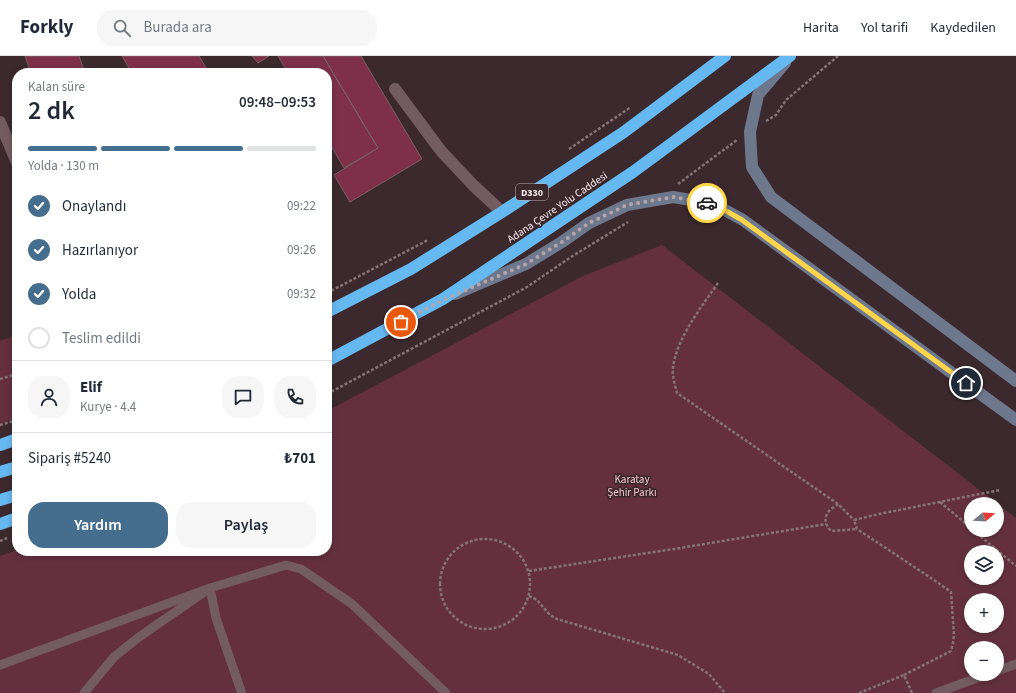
<!DOCTYPE html>
<html lang="tr">
<meta charset="utf-8">
<style>
:root{--surface:#fff;--page:#f6f6f7;--text:#1f2937;--muted:#747a83;--line:#e0e1e3;--accent:#456d8d}
body{margin:0;font-family:"Source Sans 3",sans-serif;background:var(--page);color:var(--text);height:100vh;display:flex;flex-direction:column;font-size:15px;white-space:nowrap}
*{box-sizing:border-box;margin:0}
p{font-size:13px;color:var(--muted)}
.icon{flex:none;width:22px;height:22px;fill:none;stroke:currentColor;stroke-width:2;stroke-linecap:round;stroke-linejoin:round}
.map{position:relative;flex:1;overflow:hidden}
.details{position:absolute;left:12px;top:12px;width:320px;height:488px;display:flex;flex-direction:column;background:var(--surface);border-radius:16px;box-shadow:0 2px 6px #0003}
.details>*{flex:none}
.needle{width:26px;rotate:72deg}
.fabs{position:absolute;left:964px;top:441px;display:grid;gap:8px}
.fabs a{display:grid;place-items:center;width:40px;height:40px;border-radius:50%;background:var(--surface);box-shadow:0 2px 6px #0003;font-size:20px}
.pin{position:absolute;display:grid;place-items:center;width:34px;height:34px;color:#fff;margin:-17px;border:2px solid #fff;border-radius:50%;box-shadow:0 1px 4px #0007}
.courier{position:absolute;display:grid;place-items:center;width:40px;height:40px;margin:-20px;border:3px solid #ffd54a;border-radius:50%;background:#fff;color:#222;box-shadow:0 1px 5px #0007}
.overview em{font-style:normal;font-weight:600}
.overview div{display:flex;flex-direction:column-reverse}
.overview{display:flex;align-items:center;justify-content:space-between;height:68px;padding:0 16px}
h1{font-size:26px;font-weight:600;line-height:30px}
.bar{display:grid;grid-template-columns:repeat(4,1fr);gap:6px 4px;align-content:center;height:48px;padding:0 16px}
.bar i{height:5px;border-radius:3px;background:var(--line)}
.bar .selected{background:var(--accent)}
.bar p{grid-column:span 4}
.line{display:flex;align-items:center;gap:10px;padding:0 16px;border-top:1px solid var(--line)}
.line div{flex:1}
.round{display:grid;place-items:center;flex:none;width:42px;height:42px;border-radius:16px;background:var(--page)}
ol{padding:0 16px;list-style:none}
li{display:flex;align-items:center;gap:12px;height:44px}
li p{margin-inline-start:auto}
li .icon{padding:4px;border-radius:50%;background:var(--accent);color:#fff;stroke-width:4}
li:last-child{color:var(--muted)}
li i{width:22px;height:22px;border:2px solid var(--line);border-radius:50%}
.primary-button{display:flex;gap:8px;margin-top:auto;padding:8px 16px}
.primary-button a{flex:1;height:46px;border-radius:16px;background:var(--accent);color:#fff;font-size:16px;font-weight:600;line-height:46px;text-align:center}
.primary-button a+a{background:var(--page);color:var(--text)}
header{display:flex;align-items:center;gap:24px;box-sizing:border-box;height:56px;padding:0 20px;background:var(--surface);border-bottom:1px solid var(--line)}
header strong{font-size:19px}
nav{display:flex;gap:22px;margin-inline-start:auto;font-size:14px}
.search{width:280px;height:36px;background:var(--page);display:flex;align-items:center;gap:10px;box-sizing:border-box;padding:0 14px;border-radius:16px;color:var(--muted);font-size:15px}
.map>svg:first-child{display:block}
</style>
<header>
<strong>Forkly</strong>
<div class="search"><svg class="icon" aria-label="search" viewBox="0 0 24 24"><circle cx="10" cy="10" r="6"/><path d="M15 15l6 6"/></svg>Burada ara</div>
<nav><a>Harita</a><a>Yol tarifi</a><a>Kaydedilen</a></nav>
</header>
<div class="map">
<svg width="1016" height="637" viewBox="0 0 1016 637">
<rect width="100%" height="100%" fill="#3c292e"/>
<path fill="#64303f" fill-rule="evenodd" d="M 662,189 L 1016,462 L 1016,637 L 0,637 L 0,500 L 17,494 L 17,495 L 327,495 L 327,355 L 583,220 ZM 971,448 L 997,448 L 997,474 L 971,474 ZM 971,496 L 997,496 L 997,522 L 971,522 ZM 971,544 L 997,544 L 997,570 L 971,570 ZM 971,592 L 997,592 L 997,618 L 971,618 Z
M 17,279 L 17,362 L 0,368 L 0,285 Z"/>
<path fill="#7e304a" stroke="#766065" d="M 25,0 L 79,0 L 85,17 L 31,17 Z
M 122,0 L 199,0 L 209,17 L 132,17 Z
M 252,0 L 269,0 L 258,7 Z
M 278,0 L 323,0 L 378,92 L 344,112 L 327,83 L 327,17 L 288,17 Z
M 323,0 L 361,0 L 422,103 L 350,146 L 334,119 L 378,92 Z"/>
<g fill="none" stroke-linecap="round" stroke-linejoin="round">
<path stroke="#847377" stroke-width="2.5" stroke-dasharray="3 2" stroke-linecap="butt" d="M 766,65 L 776,59 L 786,44 L 838,0
M 569,93 L 631,51
M 678,128 L 737,84
M 718,227 C 702,250 676,283 673,312 C 672,320 675,329 677,337 L 838,448 L 854,464
M 327,237 L 428,184
M 0,323 L 17,318
M 327,338 L 527,231 L 571,201 L 628,166
M 0,369 L 17,364
M 940,446 L 971,472
M 838,448 C 836,450 832,452 830,454 C 823,461 825,469 831,475 L 857,473
M 973,474 L 1016,510
M440 528a45 45 0 1 1 90 0a45 45 0 1 1-90 0Z
M 0,485 L 7,482
M 529,515 L 674,493 L 826,468
M 529,540 L 537,544 L 550,559 L 557,563 L 678,599 L 709,618 L 725,637
M 904,619 L 951,595 L 953,587 L 954,580 L 951,536 L 937,526 L 857,473 L 854,464 L 879,458 L 1000,434
M 859,637 L 904,619 L 912,637"/>
<path stroke="#725c61" stroke-width="9" d="M 0,609 L 210,532 L 286,509 L 301,513 L 352,548 L 446,637
M 997,615 L 1016,608
M 84,637 L 114,601 L 139,581 L 210,532 L 216,562 L 241,635
M 936,637 L 988,618"/>
<path stroke="#725c61" stroke-width="12" d="M 395,33 L 441,95 L 473,129 L 502,156
M 0,66 L 17,107"/>
<path stroke="#6e788c" stroke-width="12" d="M 785,7 L 758,39 L 750,76 L 752,111 L 771,141 L 1016,325
M 455,238 L 526,208 L 562,186 L 589,167 L 627,149 L 673,141 L 714,148 L 743,164 L 1016,364"/>
<path stroke="#65b8f0" stroke-width="12" d="M 327,256 L 411,213 L 502,156 L 624,76 L 725,0
M 327,305 L 443,243 L 633,116 L 790,0
M 0,389 L 17,383
M 0,416 L 17,411
M 0,444 L 17,439
M 0,468 L 17,462"/>
</g>
<g fill="none" stroke-linecap="round" stroke-linejoin="round">
<path stroke="#b5a5a9" stroke-width="4" stroke-dasharray="0 7.2" d="M 401,266 L 443,244 L 526,208 L 562,186 L 589,167 L 627,149 L 673,141 L 707,147"/>
<path stroke="#ffd54a" stroke-width="5" d="M 707,147 L 714,148 L 742,164 L 966,327"/>
</g>
<g text-anchor="middle" stroke-width="3.5" stroke-linejoin="round" paint-order="stroke">
<rect fill="#3c292e" stroke="#beafb2" stroke-width="1" x="516" y="128" width="32" height="16" rx="3"/>
<g font-size="10" font-weight="bold" fill="#f6e8eb">
<text x="532" y="140">D330</text>
</g>
<g font-size="11" fill="#f6e8eb" stroke="#3c292e">
<text transform="translate(557 151) rotate(-34)" y="4">Adana Çevre Yolu Caddesi</text>
</g>
<g font-size="11" fill="#f2c2ce" stroke="#3c292e">
<text x="632" y="427">Karatay<tspan x="632" dy="13">Şehir Parkı</tspan></text>
</g>
</g>
</svg>
<div class="fabs">
<a><svg class="needle" viewBox="-14 -14 28 28"><path d="M0-13l5 13h-10z" fill="#e53935"/><path d="M0 13l5-13h-10z" fill="#747a83"/></svg></a>
<a><svg class="icon" aria-label="layers" viewBox="0 0 24 24"><path d="M12 4l9 5-9 5-9-5zM3 14l9 5 9-5"/></svg></a>
<a>+</a>
<a>−</a>
</div>
<div class="pin" style="left:401px;top:266px;background:#ea580c"><svg class="icon" aria-label="bag" viewBox="0 0 24 24"><path d="M5 8h14l-1 12H6zM9 8a3 3 0 0 1 6 0"/></svg></div>
<div class="pin" style="left:966px;top:327px;background:#1f2937"><svg class="icon" aria-label="home" viewBox="0 0 24 24"><path d="M3 11l9-7 9 7M6 9v11h12V9"/></svg></div>
<div class="courier" style="left:707px;top:147px"><svg class="icon" aria-label="car" viewBox="0 0 24 24"><path d="M5 17H2v-5l4-1 3-4h7l3 4 3 1v5h-3M9 17h6M6 11h13"/><circle cx="7" cy="17" r="2"/><circle cx="17" cy="17" r="2"/></svg></div>
<section class="details">
<div class="overview"><div><h1>2 dk</h1><p>Kalan süre</p></div><em>09:48–09:53</em></div>
<div class="bar"><i class="selected"></i><i class="selected"></i><i class="selected"></i><i></i><p>Yolda · 130 m</p></div>
<ol>
<li><svg class="icon" aria-label="check" viewBox="0 0 24 24"><path d="M5 12l5 5 9-10"/></svg>Onaylandı<p>09:22</p></li>
<li><svg class="icon" aria-label="check" viewBox="0 0 24 24"><path d="M5 12l5 5 9-10"/></svg>Hazırlanıyor<p>09:26</p></li>
<li><svg class="icon" aria-label="check" viewBox="0 0 24 24"><path d="M5 12l5 5 9-10"/></svg>Yolda<p>09:32</p></li>
<li><i></i>Teslim edildi</li>
</ol>
<div class="line" style="height:72px"><a class="round"><svg class="icon" aria-label="person" viewBox="0 0 24 24"><circle cx="12" cy="8" r="4"/><path d="M4 21q1-7 8-7t8 7"/></svg></a><div><b>Elif</b><p>Kurye · 4.4</p></div><a class="round"><svg class="icon" aria-label="chat" viewBox="0 0 24 24"><path d="M4 5h16v11H9l-5 4z"/></svg></a><a class="round"><svg class="icon" aria-label="phone" viewBox="0 0 24 24"><path d="M5 4h4l2 5-3 2q2 4 5 5l2-3 5 2v4C11 20 4 13 5 4z"/></svg></a></div>
<div class="line" style="height:52px"><div>Sipariş #5240</div><b>₺701</b></div>
<div class="primary-button"><a>Yardım</a><a>Paylaş</a></div>
</section>
</div>
